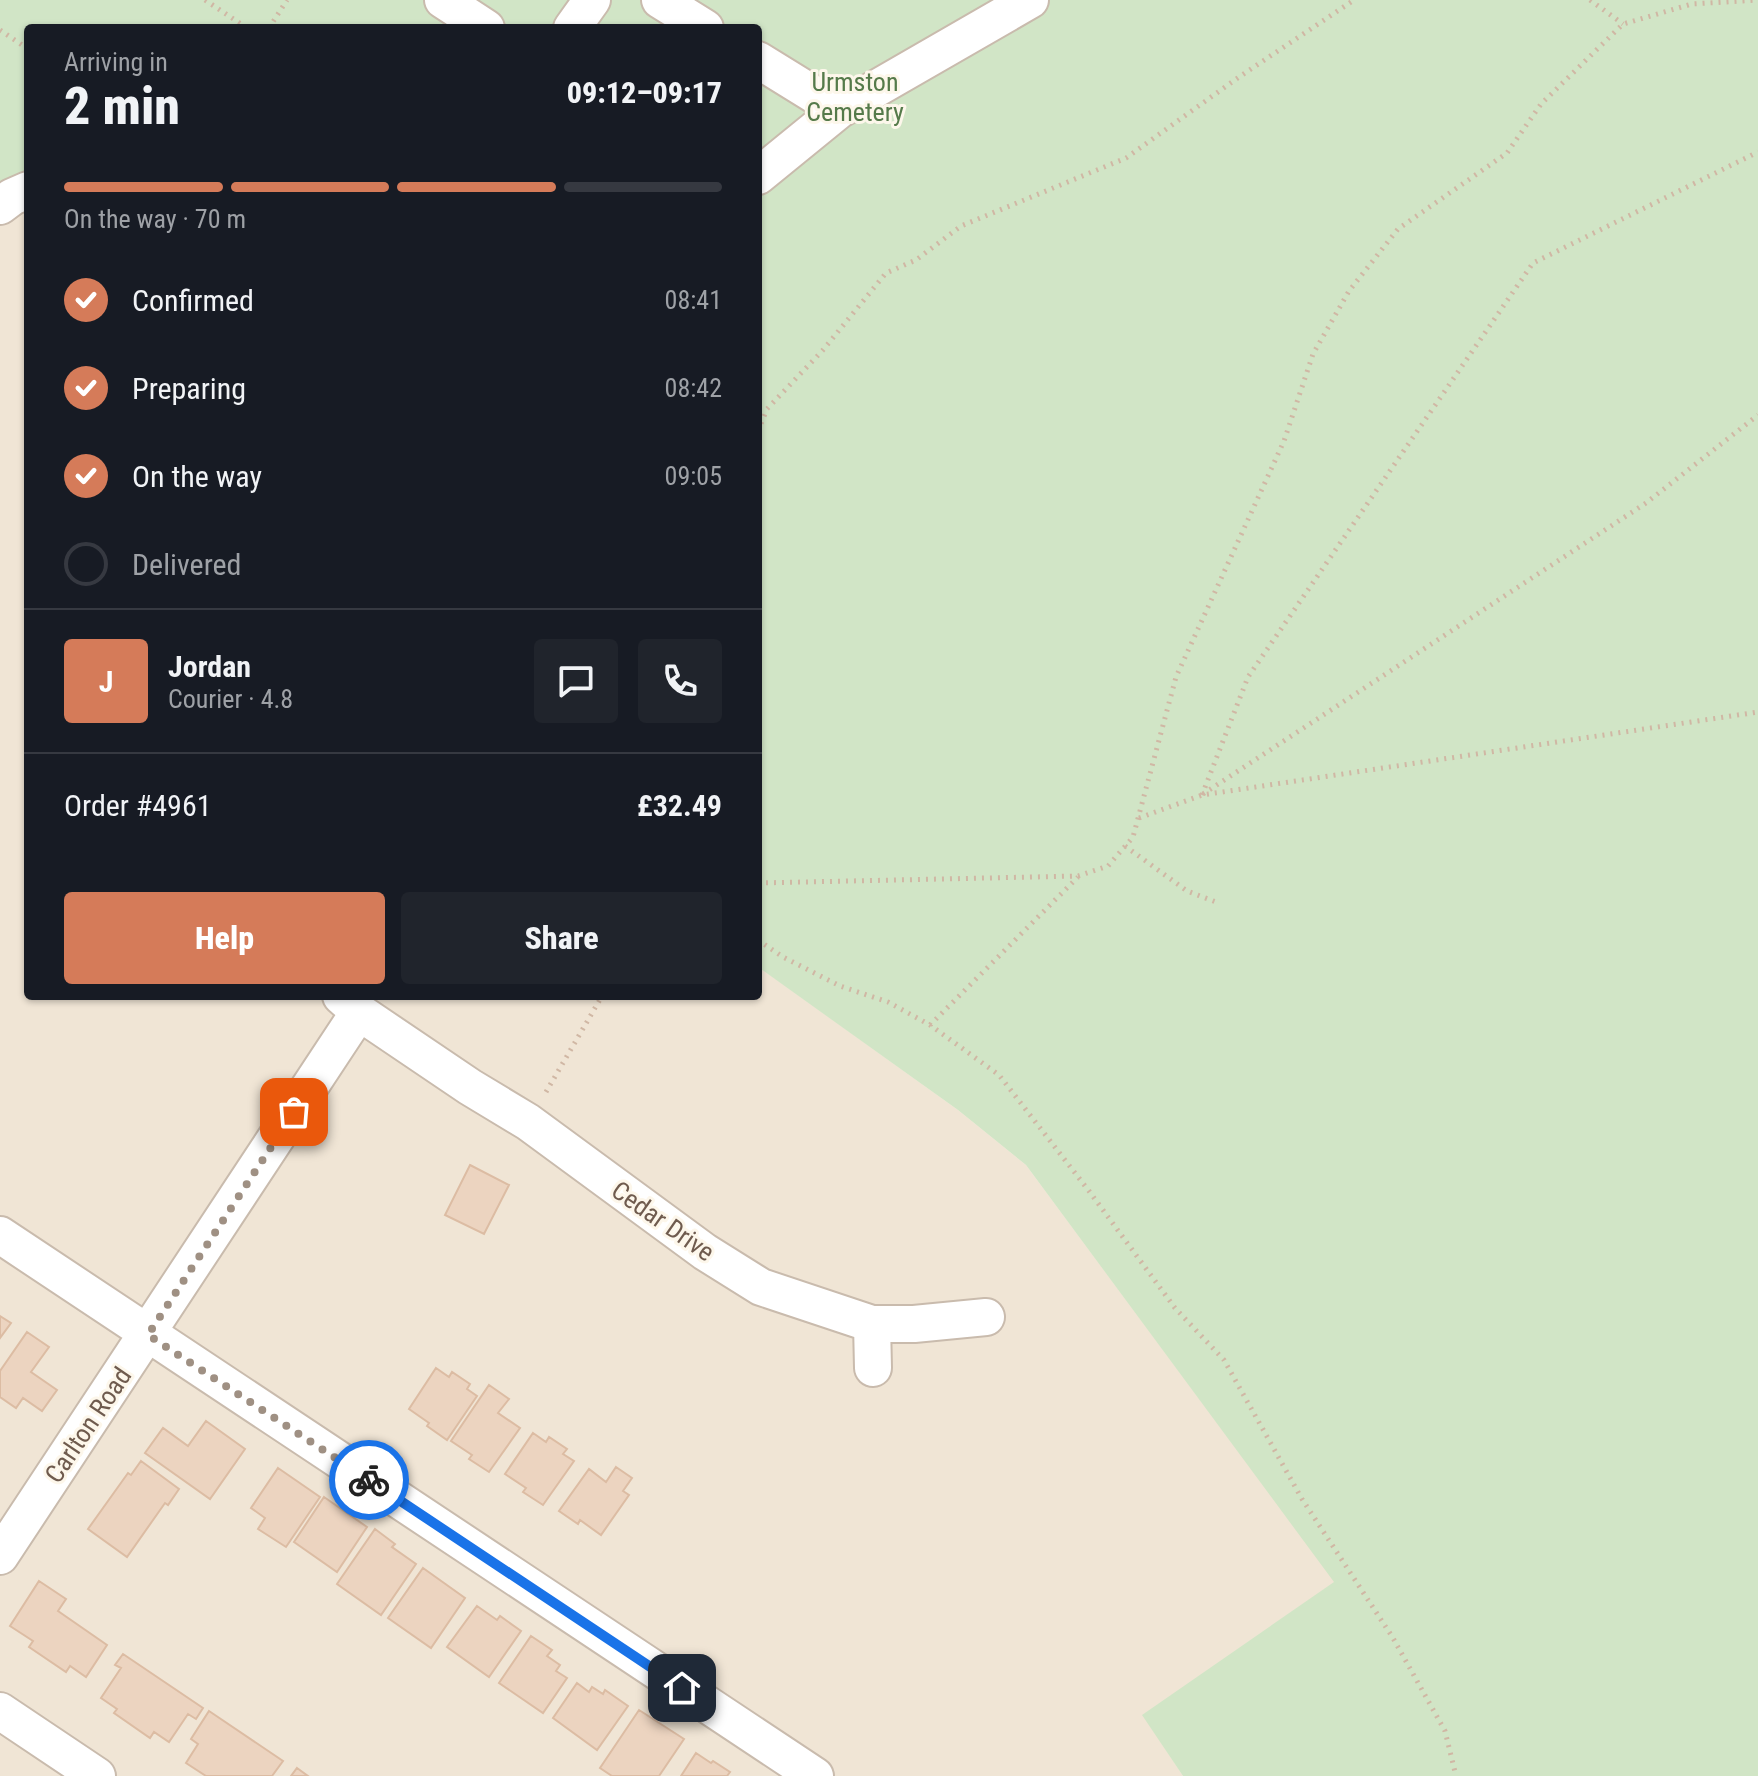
<!DOCTYPE html>
<meta charset="utf-8">
<style>
:root{--surface:#171b24;--page:#20242c;--text:#f1f3f6;--muted:#9ea1a6;--line:#363941;--accent:#d57b59}
body{margin:0;font-family:"Roboto Condensed",sans-serif;background:var(--page);color:var(--text);height:100vh;display:flex;flex-direction:column;font-size:30px;white-space:nowrap}
*{box-sizing:border-box;margin:0}
p{font-size:26px;color:var(--muted)}
.icon{flex:none;width:44px;height:44px;fill:none;stroke:currentColor;stroke-width:2;stroke-linecap:round;stroke-linejoin:round}
.map{position:relative;flex:1;overflow:hidden}
.drawer{position:absolute;left:24px;top:24px;width:738px;height:976px;display:flex;flex-direction:column;background:var(--surface);border-radius:8px;box-shadow:0 2px 6px #0004}
.drawer>*{flex:none}
.pin{position:absolute;display:grid;place-items:center;width:68px;height:68px;color:#fff;margin:-34px;border-radius:16px;box-shadow:0 4px 12px #0006}
.courier{position:absolute;display:grid;place-items:center;width:80px;height:80px;margin:-40px;border:6px solid #1a73e8;border-radius:50%;background:#fff;color:#222;box-shadow:0 2px 10px #0007}
.summary em{font-style:normal;font-weight:800}
.summary div{display:flex;flex-direction:column-reverse}
.summary{display:flex;align-items:center;justify-content:space-between;height:136px;padding:0 40px}
h1{font-size:52px;font-weight:800;line-height:60px}
.bar{display:grid;grid-template-columns:repeat(4,1fr);gap:12px 8px;align-content:center;height:96px;padding:0 40px}
.bar i{height:10px;border-radius:6px;background:var(--line)}
.bar .current{background:var(--accent)}
.bar p{grid-column:span 4}
.line{display:flex;align-items:center;gap:20px;padding:0 40px;border-top:2px solid var(--line)}
.line div{flex:1}
.round{display:grid;place-items:center;flex:none;width:84px;height:84px;border-radius:8px;background:var(--page)}
ol{padding:0 40px;list-style:none}
li{display:flex;align-items:center;gap:24px;height:88px}
li p{margin-inline-start:auto}
li .icon{padding:8px;border-radius:50%;background:var(--accent);color:#fff;stroke-width:4}
li:last-child{color:var(--muted)}
li i{width:44px;height:44px;border:4px solid var(--line);border-radius:50%}
.action{display:flex;gap:16px;margin-top:auto;padding:16px 40px}
.action a{flex:1;height:92px;border-radius:8px;background:var(--accent);color:#fff;font-size:32px;font-weight:800;line-height:92px;text-align:center}
.action a+a{background:var(--page);color:var(--text)}
.map>svg:first-child{display:block}
</style>
<div class="map">
<svg width="1758" height="1776" viewBox="0 0 1758 1776">
<rect width="100%" height="100%" fill="#f9f3e5"/>
<path fill="#f0e5d5" d="M 0,190 L 12,197 L 28,218 L 28,996 L 758,996 L 758,967 L 770,975 L 958,1110 L 1026,1165 L 1335,1582 L 1143,1715 L 1183,1776 L 0,1776 Z"/>
<path fill="#d1e5c6" d="M 0,0 L 1758,0 L 1758,1776 L 1183,1776 L 1142,1715 L 1334,1582 L 1026,1165 L 958,1110 L 758,967 L 758,28 L 28,28 L 28,218 L 12,197 L 0,190 Z"/>
<path fill="#ecd4c0" stroke="#dcbca3" stroke-width="2" d="M 470,1165 L 509,1185 L 484,1234 L 445,1215 Z
M 0,1316 L 11,1323 L 0,1338 Z
M 27,1332 L 49,1347 L 31,1372 L 57,1390 L 42,1411 L 23,1398 L 16,1408 L 0,1397 L 0,1371 Z
M 436,1368 L 449,1377 L 452,1372 L 470,1384 L 467,1389 L 477,1396 L 447,1440 L 427,1426 L 429,1423 L 409,1409 Z
M 489,1385 L 509,1399 L 498,1413 L 520,1428 L 489,1472 L 469,1459 L 472,1455 L 451,1441 Z
M 206,1421 L 245,1449 L 210,1499 L 145,1453 L 163,1428 L 188,1446 Z
M 533,1433 L 546,1442 L 549,1437 L 567,1449 L 563,1454 L 574,1461 L 543,1505 L 523,1492 L 526,1488 L 505,1474 Z
M 141,1461 L 179,1489 L 168,1505 L 165,1503 L 127,1557 L 88,1529 L 128,1473 L 131,1475 Z
M 616,1467 L 632,1478 L 623,1491 L 629,1495 L 601,1535 L 580,1520 L 578,1524 L 559,1511 L 589,1469 L 606,1482 Z
M 278,1468 L 320,1497 L 286,1547 L 258,1529 L 265,1518 L 251,1508 Z
M 324,1497 L 367,1527 L 337,1572 L 294,1542 Z
M 375,1529 L 395,1544 L 392,1547 L 416,1564 L 381,1615 L 337,1584 Z
M 423,1568 L 465,1598 L 431,1648 L 388,1618 Z
M 39,1581 L 66,1599 L 58,1611 L 107,1645 L 86,1677 L 70,1666 L 66,1672 L 29,1647 L 33,1641 L 10,1626 Z
M 477,1606 L 497,1620 L 500,1616 L 521,1631 L 489,1677 L 447,1647 Z
M 531,1636 L 552,1650 L 547,1656 L 560,1665 L 556,1671 L 567,1678 L 543,1713 L 499,1683 Z
M 123,1654 L 203,1708 L 196,1719 L 188,1714 L 169,1742 L 154,1732 L 150,1738 L 114,1713 L 117,1709 L 101,1698 L 121,1668 L 115,1665 Z
M 577,1683 L 589,1692 L 592,1687 L 603,1694 L 605,1690 L 628,1706 L 597,1750 L 553,1718 Z
M 639,1710 L 684,1739 L 659,1776 L 612,1776 L 600,1768 Z
M 209,1711 L 283,1761 L 272,1776 L 206,1776 L 186,1763 L 198,1744 L 191,1739 Z
M 696,1753 L 711,1763 L 713,1761 L 730,1772 L 727,1776 L 681,1776 Z
M 297,1768 L 308,1776 L 291,1776 Z"/>
<g fill="none" stroke-linecap="round" stroke-linejoin="round">
<g stroke="#c9bbad" stroke-width="40">
<path id="minor" d="M 443,0 L 486,28
M 660,0 L 705,28
M 572,28 L 592,0
M 758,60 L 839,110
M 758,176 L 839,110 L 1030,0
M 0,206 L 12,197 L 28,190
M 341,996 L 359,1012 L 470,1087 L 528,1122 L 705,1252 L 761,1287 L 872,1324 L 914,1324 L 986,1317
M 0,1235 L 815,1776
M 872,1324 L 873,1368
M 0,1556 L 359,1012
M 0,1711 L 97,1776"/>
</g>
<path stroke="#d0b7a4" stroke-width="5" stroke-dasharray="2 6" stroke-linecap="butt" d="M 205,0 L 247,28
M 1590,0 L 1623,24
M 269,28 L 287,0
M 0,30 L 28,49
M 758,431 L 767,409 L 823,350 L 886,273 L 916,260 L 961,226 L 1126,158 L 1239,77 L 1354,0
M 1203,794 L 1646,503 L 1758,415
M 1202,795 L 1248,677 L 1533,263 L 1758,152
M 1139,818 L 1202,795 L 1758,712
M 1125,846 L 1187,891 L 1216,902
M 758,883 L 1078,876 L 1108,866 L 1133,837 L 1176,677 L 1284,441 L 1313,354 L 1349,291 L 1398,229 L 1507,153 L 1541,104 L 1623,24 L 1692,4 L 1758,0
M 758,940 L 783,957 L 840,986 L 888,1002 L 930,1025 L 999,1075 L 1089,1191 L 1175,1308 L 1224,1360 L 1302,1499 L 1393,1638 L 1445,1731 L 1456,1776
M 930,1025 L 1078,877
M 546,1092 L 602,996"/>
<use href="#minor" stroke="#fff" stroke-width="36"/>
</g>
<g fill="none" stroke-linecap="round" stroke-linejoin="round">
<path stroke="#9f9083" stroke-width="8" stroke-dasharray="0 14.4" d="M 294,1112 L 148,1335 L 369,1480"/>
<path stroke="#1a73e8" stroke-width="10" d="M 369,1480 L 682,1688"/>
</g>
<g text-anchor="middle" stroke-width="6" stroke-linejoin="round" paint-order="stroke">
<g font-size="26" fill="#557a4a" stroke="#fdf7eb">
<text x="855" y="91">Urmston<tspan x="855" dy="30">Cemetery</tspan></text>
</g>
<g font-size="26" fill="#6f5b4e" stroke="#fdf7eb">
<text transform="translate(663 1221) rotate(35)" y="9">Cedar Drive</text>
<text transform="translate(88 1425) rotate(-56)" y="9">Carlton Road</text>
</g>
</g>
</svg>
<div class="pin" style="left:294px;top:1112px;background:#ea580c"><svg class="icon" aria-label="bag" viewBox="0 0 24 24"><path d="M5 8h14l-1 12H6zM9 8a3 3 0 0 1 6 0"/></svg></div>
<div class="pin" style="left:682px;top:1688px;background:#1f2937"><svg class="icon" aria-label="home" viewBox="0 0 24 24"><path d="M3 11l9-7 9 7M6 9v11h12V9"/></svg></div>
<div class="courier" style="left:369px;top:1480px"><svg class="icon" aria-label="bike" viewBox="0 0 24 24"><circle cx="6" cy="16" r="4"/><circle cx="18" cy="16" r="4"/><path d="M6 16l4-8h5l3 8M10 8l3 8H6M13 5h3"/></svg></div>
<section class="drawer">
<div class="summary"><div><h1>2 min</h1><p>Arriving in</p></div><em>09:12–09:17</em></div>
<div class="bar"><i class="current"></i><i class="current"></i><i class="current"></i><i></i><p>On the way · 70 m</p></div>
<ol>
<li><svg class="icon" aria-label="check" viewBox="0 0 24 24"><path d="M5 12l5 5 9-10"/></svg>Confirmed<p>08:41</p></li>
<li><svg class="icon" aria-label="check" viewBox="0 0 24 24"><path d="M5 12l5 5 9-10"/></svg>Preparing<p>08:42</p></li>
<li><svg class="icon" aria-label="check" viewBox="0 0 24 24"><path d="M5 12l5 5 9-10"/></svg>On the way<p>09:05</p></li>
<li><i></i>Delivered</li>
</ol>
<div class="line" style="height:144px"><b class="round" style="background:var(--accent);color:#fff">J</b><div><b>Jordan</b><p>Courier · 4.8</p></div><a class="round"><svg class="icon" aria-label="chat" viewBox="0 0 24 24"><path d="M4 5h16v11H9l-5 4z"/></svg></a><a class="round"><svg class="icon" aria-label="phone" viewBox="0 0 24 24"><path d="M5 4h4l2 5-3 2q2 4 5 5l2-3 5 2v4C11 20 4 13 5 4z"/></svg></a></div>
<div class="line" style="height:104px"><div>Order #4961</div><b>£32.49</b></div>
<div class="action"><a>Help</a><a>Share</a></div>
</section>
</div>
